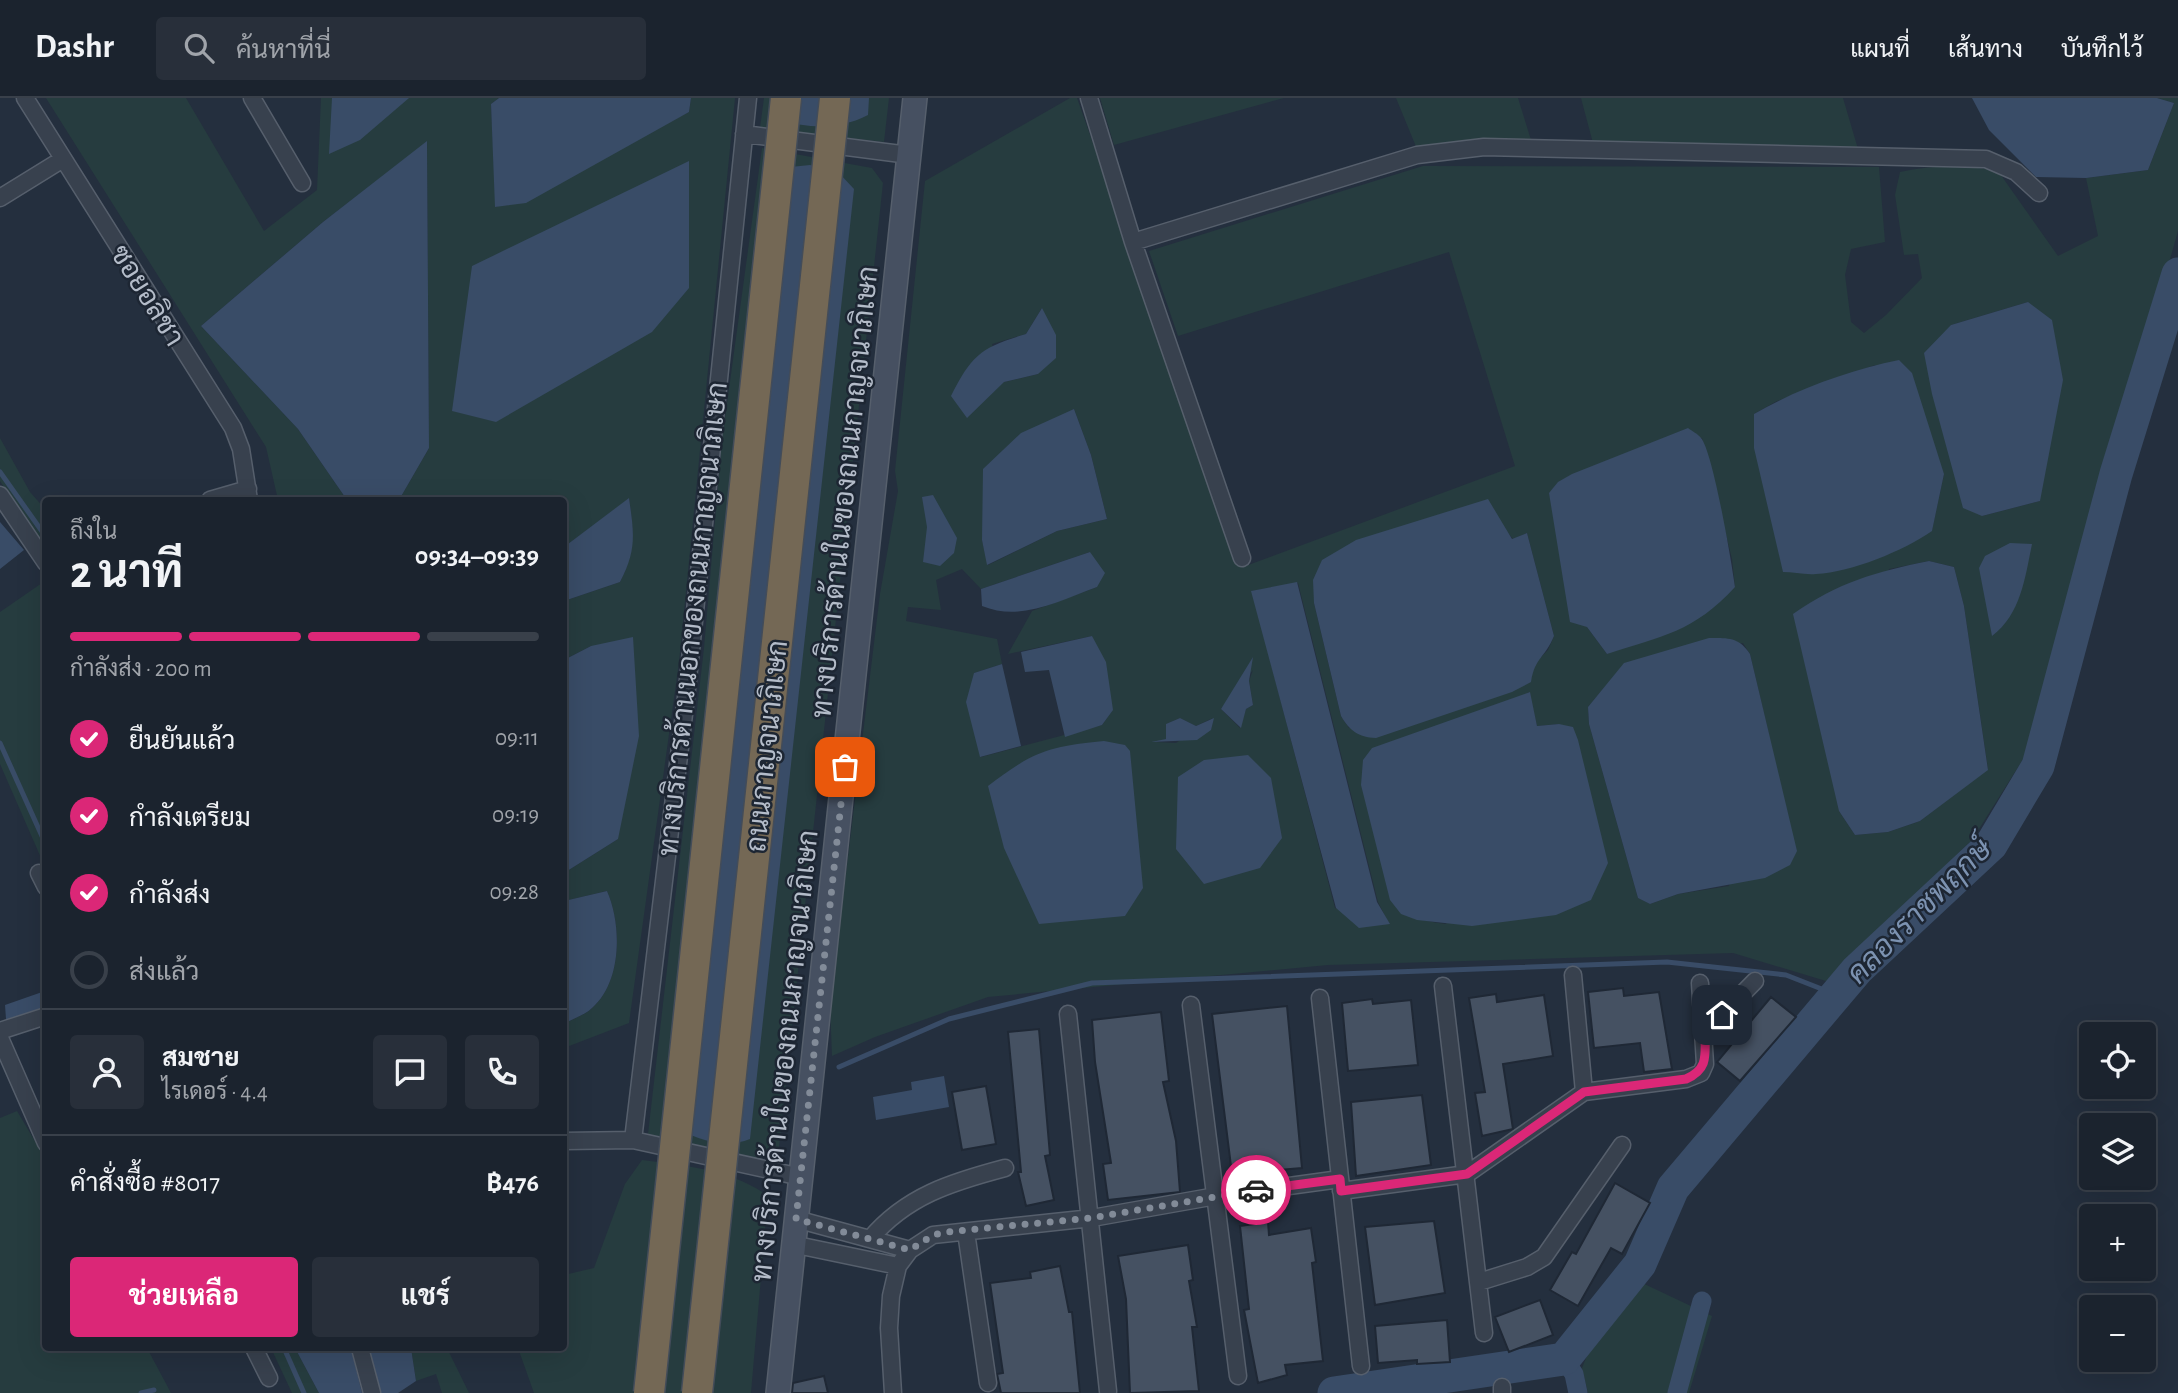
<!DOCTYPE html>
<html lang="th">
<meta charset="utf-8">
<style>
:root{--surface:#1b232e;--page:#282f3a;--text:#f1f3f6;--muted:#a0a4aa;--line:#39404a;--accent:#db2777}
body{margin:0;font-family:"Alegreya Sans",Sarabun,sans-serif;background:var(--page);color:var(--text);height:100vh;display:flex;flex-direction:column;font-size:26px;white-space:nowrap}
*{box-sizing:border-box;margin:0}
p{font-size:23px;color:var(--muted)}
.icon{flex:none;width:38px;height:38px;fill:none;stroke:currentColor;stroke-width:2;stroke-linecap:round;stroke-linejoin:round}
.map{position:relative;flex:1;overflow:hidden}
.drawer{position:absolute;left:42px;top:399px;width:525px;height:854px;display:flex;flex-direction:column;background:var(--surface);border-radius:7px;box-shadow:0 7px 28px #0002,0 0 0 2px var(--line)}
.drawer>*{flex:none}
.tools{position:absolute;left:2079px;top:924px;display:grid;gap:14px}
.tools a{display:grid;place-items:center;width:77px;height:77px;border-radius:7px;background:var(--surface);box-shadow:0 7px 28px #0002,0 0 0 2px var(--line);font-size:35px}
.pin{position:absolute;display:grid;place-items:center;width:60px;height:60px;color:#fff;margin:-30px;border-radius:14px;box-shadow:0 4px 10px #0006}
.courier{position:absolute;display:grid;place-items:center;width:70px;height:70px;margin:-35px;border:5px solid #db2777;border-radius:50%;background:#fff;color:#222;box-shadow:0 2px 9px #0007}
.overview em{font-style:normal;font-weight:700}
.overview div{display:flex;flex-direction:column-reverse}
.overview{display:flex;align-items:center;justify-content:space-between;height:119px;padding:0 28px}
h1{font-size:46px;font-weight:700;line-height:52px}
.bar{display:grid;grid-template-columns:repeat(4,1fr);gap:10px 7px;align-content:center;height:84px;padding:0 28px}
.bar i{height:9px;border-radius:5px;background:var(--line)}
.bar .current{background:var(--accent)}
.bar p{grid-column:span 4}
.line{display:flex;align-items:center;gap:18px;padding:0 28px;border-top:2px solid var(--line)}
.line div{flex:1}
.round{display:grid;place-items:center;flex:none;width:74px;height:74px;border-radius:7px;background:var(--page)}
ol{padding:0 28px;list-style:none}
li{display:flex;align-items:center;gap:21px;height:77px}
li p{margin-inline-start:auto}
li .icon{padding:7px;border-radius:50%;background:var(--accent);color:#fff;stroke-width:4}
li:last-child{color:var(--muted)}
li i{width:38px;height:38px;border:4px solid var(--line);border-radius:50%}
.cta{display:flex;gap:14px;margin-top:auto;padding:14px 28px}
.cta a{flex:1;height:80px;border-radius:7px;background:var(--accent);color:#fff;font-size:28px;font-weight:700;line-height:80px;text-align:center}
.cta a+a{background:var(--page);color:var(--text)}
header{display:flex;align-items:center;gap:42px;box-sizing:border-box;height:98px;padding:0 35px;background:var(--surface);border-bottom:2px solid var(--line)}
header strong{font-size:33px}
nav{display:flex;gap:38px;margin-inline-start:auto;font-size:24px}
.search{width:490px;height:63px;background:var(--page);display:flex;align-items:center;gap:18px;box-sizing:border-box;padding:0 24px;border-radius:7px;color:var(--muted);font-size:26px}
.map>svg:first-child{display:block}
</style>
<header>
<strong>Dashr</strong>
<div class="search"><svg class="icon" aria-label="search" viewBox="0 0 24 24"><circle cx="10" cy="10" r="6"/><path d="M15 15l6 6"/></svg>ค้นหาที่นี่</div>
<nav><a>แผนที่</a><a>เส้นทาง</a><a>บันทึกไว้</a></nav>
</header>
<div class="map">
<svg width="2178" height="1295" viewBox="0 0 2178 1295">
<rect width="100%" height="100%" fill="#242f3e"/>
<path fill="#263c3f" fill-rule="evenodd" d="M 46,0 L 186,0 L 264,133 L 317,92 L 321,0 L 499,0 L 491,6 L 496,109 L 689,14 L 691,0 L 735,0 L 679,564 L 629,925 L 564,950 L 564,926 C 572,921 585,917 592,910 C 622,884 622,827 607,793 L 564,803 L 564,775 L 618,741 L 591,548 L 564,562 L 564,503 L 620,484 C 635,454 634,433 629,401 L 564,449 L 564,402 L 399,402 L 429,350 L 427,44 L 323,124 L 201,228 L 298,331 L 347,402 L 278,402 L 266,349 Z
M 764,0 L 889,0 L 884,44 L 760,30 Z
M 1070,0 L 1077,0 L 1243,469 L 1515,368 L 1449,154 L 1178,238 L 1149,153 L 1423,68 L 1879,69 L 1885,144 L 1851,151 L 1845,177 L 1851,224 L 1864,235 L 1886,217 L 1922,180 L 1918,156 L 1904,157 L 1895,97 L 1900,74 C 1934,67 1964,67 1998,73 L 2058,158 L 2098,138 L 2086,80 L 2148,72 L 2174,5 L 2157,0 L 2178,0 L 2178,133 L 2032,647 L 1972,742 L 1826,883 L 1733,855 L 1328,867 L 988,899 L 875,939 L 832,958 L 830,907 L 880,496 L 898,393 L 895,373 L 925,83 ZM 2028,204 L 2040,403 L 1982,418 L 1951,227 ZM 1042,210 L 1038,276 L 1004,284 L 992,246 L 1026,236 ZM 1875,267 L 1944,376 L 1932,432 L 1754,316 L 1777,303 ZM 1074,311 L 1091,357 L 1107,421 L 1057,433 L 988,467 L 982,442 ZM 1702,340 L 1732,461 L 1735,489 L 1607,556 L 1587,529 L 1549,395 ZM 1504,431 L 1513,441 L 1527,435 L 1554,538 L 1548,552 L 1534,566 L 1349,630 L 1341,618 L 1314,505 ZM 1090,454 L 1097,489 L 1032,513 L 1008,556 L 1092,538 L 1112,613 L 1102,627 L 981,659 L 974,575 L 1002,566 L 997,541 L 906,523 L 908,509 L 941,512 L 936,482 L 962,471 L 981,491 ZM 1929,463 L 1954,469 L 1964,508 L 1988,671 L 1920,723 L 1888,734 L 1855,737 L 1839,713 L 1889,471 ZM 1298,485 L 1378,804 L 1389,826 L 1335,810 L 1252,493 ZM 1743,545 L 1750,556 L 1769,637 L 1729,788 L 1678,796 L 1650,806 L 1638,800 L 1589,626 L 1588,609 L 1625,565 ZM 1253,572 L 1249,583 L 1253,607 L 1246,611 L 1240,630 L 1221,611 ZM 1529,594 L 1537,628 L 1559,626 L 1446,826 C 1385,818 1391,805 1380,751 ZM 1180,620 L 1196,628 L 1213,620 L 1176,645 L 1156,644 L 1166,641 L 1167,626 Z
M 1100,0 L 1284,0 L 1114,47 Z
M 1396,0 L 1518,0 L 1531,42 L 1472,42 L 1417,51 Z
M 1581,0 L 1843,0 L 1858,51 L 1593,45 Z
M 762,50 L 872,70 L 883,85 L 778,1059 L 758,1060 L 648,1036 L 704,550 L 722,342 Z
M 0,340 L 30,394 L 45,411 L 45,454 L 0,383 Z
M 42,485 L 46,486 L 45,769 L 0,666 L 0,514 Z
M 17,1013 L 45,1060 L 46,1250 L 147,1250 L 171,1295 L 0,1295 L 0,1020 Z
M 642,1062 C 685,1068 731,1071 768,1098 L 751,1295 L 534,1295 L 518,1250 L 564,1250 L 564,1177 L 594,1170 L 625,1086 Z
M 1638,1183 L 1712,1218 L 1689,1295 L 1588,1295 L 1582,1270 L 1599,1228 Z
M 271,1250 L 295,1250 L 319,1295 L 292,1295 Z
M 411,1250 L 447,1250 L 469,1295 L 442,1295 L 436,1276 L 416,1283 Z"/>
<path fill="#394c67" d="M 332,0 L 409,0 L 360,42 L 329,56 Z
M 499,0 L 691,0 L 689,14 L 526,105 L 495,109 L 491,6 Z
M 772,0 L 869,0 L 868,17 C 834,34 810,29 774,22 Z
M 1972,0 L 2157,0 L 2174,5 L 2148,72 L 2086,80 L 2036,79 L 1989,32 Z
M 427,43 L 429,350 L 399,402 L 347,402 L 298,331 L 201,228 L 323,124 Z
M 689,63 L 689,190 L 652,234 L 496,324 L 452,313 L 472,168 Z
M 810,67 L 839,75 L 854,91 L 750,1041 C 723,1052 696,1040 670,1028 L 663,1015 L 771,71 Z
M 2028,204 L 2052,222 L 2063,282 L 2040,403 L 1982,418 L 1963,410 L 1932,296 L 1924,255 L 1951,227 Z
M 1042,210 L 1056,237 L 1056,260 L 1038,276 L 1004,284 L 967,320 L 951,298 C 972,256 982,249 1026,236 Z
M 1899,262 L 1912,275 L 1944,376 L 1932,433 C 1903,453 1852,474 1816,476 C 1805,477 1793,474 1783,474 L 1754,350 L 1754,316 C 1797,291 1850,272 1899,262 Z
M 1074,311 L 1091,357 L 1107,421 L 1057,433 L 987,467 L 982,442 L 983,371 L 1021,335 Z
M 1688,330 C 1692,333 1698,336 1701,340 C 1713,354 1732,466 1735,489 C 1694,534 1662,538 1607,556 L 1587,529 L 1570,524 L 1549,395 L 1558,384 L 1572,376 Z
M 933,397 L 957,440 L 954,455 L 940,468 L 923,464 L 927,429 L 922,399 Z
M 629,400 C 634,435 637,452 620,484 L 564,503 L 564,449 Z
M 1488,401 L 1512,441 L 1527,435 L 1554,538 C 1545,560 1535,559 1531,584 L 1512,594 L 1376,640 C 1358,639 1350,633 1341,618 L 1314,505 L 1313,482 L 1322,462 L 1356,442 Z
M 0,424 L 24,452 L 0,471 Z
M 2010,445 L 2032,446 C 2025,480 2021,516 1992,538 L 1979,470 L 1985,458 Z
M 1090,454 L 1105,475 L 1097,489 C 1059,503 1021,524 982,508 L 981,491 Z
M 1929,463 L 1954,469 L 1964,508 L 1988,672 L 1920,723 L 1888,734 L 1855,737 L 1839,713 L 1793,516 C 1839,484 1875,474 1929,463 Z
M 1297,484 L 1377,804 L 1390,826 L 1359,830 L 1336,810 L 1251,493 Z
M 1092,538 L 1106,564 L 1113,612 L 1102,627 L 1065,639 L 1049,572 L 1025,574 L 1021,554 Z
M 633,539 L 639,638 L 618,741 L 564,775 L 564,562 L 591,548 Z
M 1709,540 C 1728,540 1739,539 1750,556 L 1797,753 L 1790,767 L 1765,780 L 1678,796 L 1650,806 L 1638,800 L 1589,626 L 1588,609 L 1624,565 Z
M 1253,559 L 1249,583 L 1253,607 L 1246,611 L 1241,630 L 1221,611 Z
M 1002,566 L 1021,648 L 980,659 L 966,604 L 974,575 Z
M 1530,594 L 1537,628 L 1559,626 L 1573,629 L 1578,642 L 1608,765 L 1591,802 L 1556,817 L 1472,828 L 1417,822 L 1401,816 L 1390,802 L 1361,687 L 1363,662 L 1372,650 Z
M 1180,620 L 1196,628 L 1214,620 L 1211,632 L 1197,642 L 1151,644 L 1166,641 L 1166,626 Z
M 1104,643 L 1125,647 L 1130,653 L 1143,790 L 1125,818 L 1039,826 L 1004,750 L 988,688 C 1032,654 1049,648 1104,643 Z
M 1248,657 L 1271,680 L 1282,740 L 1260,770 L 1204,786 L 1176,751 L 1178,679 L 1204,662 Z
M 607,793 C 622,827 622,884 592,910 C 585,917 572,921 564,926 L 564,803 Z
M 45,893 L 45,912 L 20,921 L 6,921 L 5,907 Z
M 944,978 L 949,1009 L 876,1022 L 873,999 L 912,992 L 911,984 Z
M 295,1250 L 351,1250 L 362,1295 L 319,1295 Z
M 368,1250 L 411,1250 L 416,1283 L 398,1295 L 379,1295 Z"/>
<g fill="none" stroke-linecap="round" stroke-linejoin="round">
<path stroke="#394c67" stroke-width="5" d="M 0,374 L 46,439
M 0,645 L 46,747
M 839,969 L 949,921 L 1092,885 L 1667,864 L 1786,877 L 1837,897
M 284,1250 L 304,1295
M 141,1295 L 154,1292"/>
<path stroke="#394c67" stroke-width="19" d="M 1564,1261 L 1574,1276 L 1578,1295
M 1677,1295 L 1702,1203"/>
<path stroke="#394c67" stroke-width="33" d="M 1334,1295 L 1564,1261 L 1640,1166 L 1673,1090 L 1857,872 L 1991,747 L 2038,668 L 2116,376 L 2178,176"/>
</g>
<path fill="#455162" stroke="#1f2835" stroke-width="2" d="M 1623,890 L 1624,898 L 1659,894 L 1672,971 L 1644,974 L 1640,945 L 1594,950 L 1588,894 Z
M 1496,896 L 1497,904 L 1544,897 L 1553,958 L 1503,966 L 1513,1031 L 1482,1038 L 1475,995 L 1485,994 L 1469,900 Z
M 1771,899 L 1796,919 L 1740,983 L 1717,964 Z
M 1372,901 L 1373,906 L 1411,902 L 1418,967 L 1348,973 L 1342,905 Z
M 1287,908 L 1302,1070 L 1232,1076 L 1212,916 Z
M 1161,914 L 1169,983 L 1163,984 L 1176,1043 L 1180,1094 L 1108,1102 L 1103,1066 L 1111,1065 L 1095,964 L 1092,922 Z
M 1039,931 L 1050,1057 L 1045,1058 L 1054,1102 L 1026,1108 L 1018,1074 L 1021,1074 L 1008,934 Z
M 986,988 L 996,1046 L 962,1052 L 952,994 Z
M 1422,997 L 1431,1067 L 1356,1078 L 1351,1004 Z
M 1615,1085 L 1650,1105 L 1622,1156 L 1611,1150 L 1578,1208 L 1550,1192 L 1572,1154 L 1576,1156 Z
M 1434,1123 L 1445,1195 L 1375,1207 L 1365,1129 Z
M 1268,1124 L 1269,1137 L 1311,1130 L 1316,1164 L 1312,1165 L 1323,1263 L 1285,1267 L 1287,1277 L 1258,1285 L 1244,1212 L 1249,1211 L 1240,1128 Z
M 1188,1147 L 1193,1182 L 1189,1183 L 1197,1229 L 1192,1229 L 1199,1293 L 1130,1295 L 1126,1201 L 1118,1158 Z
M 1060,1168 L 1069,1214 L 1072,1214 L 1080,1295 L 1001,1295 L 997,1276 L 1003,1275 L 990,1185 L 1031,1180 L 1030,1174 Z
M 1540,1202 L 1553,1237 L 1509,1254 L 1495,1219 Z
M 1447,1222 L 1450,1264 L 1417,1266 L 1417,1262 L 1378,1265 L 1375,1228 Z
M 824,1278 L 828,1295 L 792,1295 L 793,1285 Z"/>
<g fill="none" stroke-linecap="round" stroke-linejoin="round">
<g stroke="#565f6c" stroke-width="19">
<path id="street" d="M 25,0 L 233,330 L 241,351 L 249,402
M 252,0 L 302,85
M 1089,0 L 1133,144 L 1242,460
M 744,36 L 909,57
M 0,100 L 63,61
M 1133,144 L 1417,57 L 1484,49 L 1986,61 L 2016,74 L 2039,95
M 0,397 L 46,465
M 210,402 L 248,391
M 39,775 L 46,789
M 1573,877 L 1584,994
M 1443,888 L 1484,1235
M 1320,900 L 1361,1268
M 1191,907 L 1238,1278
M 1068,916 L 1108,1293
M 0,933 L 46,918
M 1705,934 L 1755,883
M 0,940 L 46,1045
M 633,1042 L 687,591 L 748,0
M 564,1043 L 633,1042 L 801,1079
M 1341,1093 L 1467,1076 L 1584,994 L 1686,981 L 1701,975 L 1705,966 L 1700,885
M 796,1121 L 910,1152
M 966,1134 L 988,1285
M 870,1141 C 906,1098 952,1084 1005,1070
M 792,1146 L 898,1168
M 1479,1184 L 1527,1169 L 1544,1159 L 1622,1047
M 254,1250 L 269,1280
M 360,1250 L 372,1295
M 1502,1289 L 1502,1295
M 893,1295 L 889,1230 L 891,1198 L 898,1168 L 910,1152 L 933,1137 L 1092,1120 L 1216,1098 L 1340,1081"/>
</g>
<g stroke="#565f6c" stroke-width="26">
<path id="secondary" d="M 778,1295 L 915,0"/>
</g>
<use href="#street" stroke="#38414e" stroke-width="16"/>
<use href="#secondary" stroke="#465061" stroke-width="23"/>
<g stroke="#434c59" stroke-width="33" stroke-linecap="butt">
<path id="highway-bridge" d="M 649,1295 L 786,0
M 697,1295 L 835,0"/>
</g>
<use href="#highway-bridge" stroke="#746855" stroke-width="30"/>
</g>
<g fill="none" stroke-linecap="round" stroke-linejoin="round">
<path stroke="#828b98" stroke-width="7" stroke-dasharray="0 12.6" d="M 845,669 L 796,1121 L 910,1152 L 933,1137 L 946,1134 L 1091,1120 L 1256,1092"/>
<path stroke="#db2777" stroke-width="9" d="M 1256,1092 L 1340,1081 L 1341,1093 L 1467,1076 L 1584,994 L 1686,981 C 1709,971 1705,957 1705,934 L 1722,917"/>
</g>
<g text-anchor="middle" stroke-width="5" stroke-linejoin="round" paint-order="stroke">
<g font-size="28" fill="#b4bcc9" stroke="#1d2633">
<text transform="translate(148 197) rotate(58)" y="10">ซอยอลิชา</text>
<text transform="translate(844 394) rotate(-84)" y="10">ทางบริการด้านในของถนนกาญจนาภิเษก</text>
<text transform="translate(692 521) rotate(-84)" y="10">ทางบริการด้านนอกของถนนกาญจนาภิเษก</text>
<text transform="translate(766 648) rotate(-84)" y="10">ถนนกาญจนาภิเษก</text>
<text transform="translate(784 958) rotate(-84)" y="10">ทางบริการด้านในของถนนกาญจนาภิเษก</text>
</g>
<g font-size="30" font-style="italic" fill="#7c92b1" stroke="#1d2633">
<text transform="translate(1919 813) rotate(-45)" y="10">คลองราชพฤกษ์</text>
</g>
</g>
</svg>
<div class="tools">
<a><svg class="icon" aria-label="locate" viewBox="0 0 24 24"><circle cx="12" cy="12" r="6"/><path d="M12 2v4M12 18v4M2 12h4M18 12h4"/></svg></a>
<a><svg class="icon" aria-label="layers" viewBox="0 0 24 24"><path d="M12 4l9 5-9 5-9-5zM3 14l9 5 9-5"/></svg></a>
<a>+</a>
<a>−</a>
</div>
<div class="pin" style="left:845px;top:669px;background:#ea580c"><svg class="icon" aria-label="bag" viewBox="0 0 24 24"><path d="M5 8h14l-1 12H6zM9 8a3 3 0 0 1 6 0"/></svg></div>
<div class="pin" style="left:1722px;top:917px;background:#1f2937"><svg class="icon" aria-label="home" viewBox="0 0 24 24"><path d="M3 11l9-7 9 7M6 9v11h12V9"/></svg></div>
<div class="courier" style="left:1256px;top:1092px"><svg class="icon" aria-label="car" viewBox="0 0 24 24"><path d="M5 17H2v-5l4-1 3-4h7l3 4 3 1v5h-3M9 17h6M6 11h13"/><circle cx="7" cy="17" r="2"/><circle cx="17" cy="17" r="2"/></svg></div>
<section class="drawer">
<div class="overview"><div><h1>2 นาที</h1><p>ถึงใน</p></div><em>09:34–09:39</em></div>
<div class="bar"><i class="current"></i><i class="current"></i><i class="current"></i><i></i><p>กำลังส่ง · 200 m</p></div>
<ol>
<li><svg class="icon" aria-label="check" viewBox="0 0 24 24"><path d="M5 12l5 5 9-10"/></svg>ยืนยันแล้ว<p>09:11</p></li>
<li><svg class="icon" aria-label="check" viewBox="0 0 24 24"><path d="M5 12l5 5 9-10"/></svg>กำลังเตรียม<p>09:19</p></li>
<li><svg class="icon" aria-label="check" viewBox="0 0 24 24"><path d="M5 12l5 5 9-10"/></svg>กำลังส่ง<p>09:28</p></li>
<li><i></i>ส่งแล้ว</li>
</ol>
<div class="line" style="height:126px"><a class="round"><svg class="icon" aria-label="person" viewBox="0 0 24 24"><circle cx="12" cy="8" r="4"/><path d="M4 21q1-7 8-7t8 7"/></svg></a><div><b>สมชาย</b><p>ไรเดอร์ · 4.4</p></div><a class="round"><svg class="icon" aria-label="chat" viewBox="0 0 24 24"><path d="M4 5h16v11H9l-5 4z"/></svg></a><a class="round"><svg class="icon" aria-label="phone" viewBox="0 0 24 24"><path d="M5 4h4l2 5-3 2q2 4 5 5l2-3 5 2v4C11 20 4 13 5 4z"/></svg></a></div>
<div class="line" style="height:91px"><div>คำสั่งซื้อ #8017</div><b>฿476</b></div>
<div class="cta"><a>ช่วยเหลือ</a><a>แชร์</a></div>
</section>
</div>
